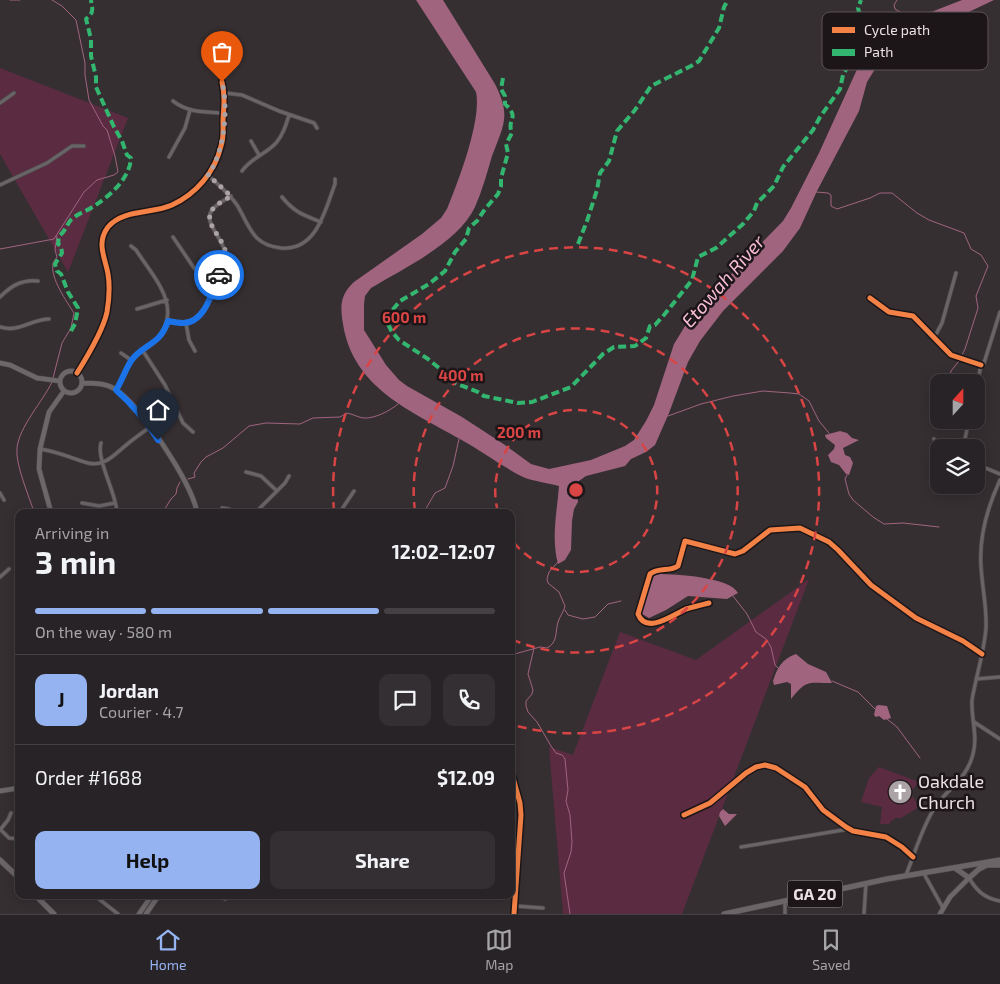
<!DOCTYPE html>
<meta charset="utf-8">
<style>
:root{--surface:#282326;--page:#342f32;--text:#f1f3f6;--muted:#a5a4a7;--line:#444043;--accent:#95b2f1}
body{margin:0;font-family:"Exo 2",sans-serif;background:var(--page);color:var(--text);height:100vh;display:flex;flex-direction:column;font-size:19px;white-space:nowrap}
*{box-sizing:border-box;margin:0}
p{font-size:16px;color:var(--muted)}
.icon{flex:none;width:28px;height:28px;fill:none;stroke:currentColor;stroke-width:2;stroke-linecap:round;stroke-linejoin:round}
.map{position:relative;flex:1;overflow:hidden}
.panel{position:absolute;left:15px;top:509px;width:500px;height:390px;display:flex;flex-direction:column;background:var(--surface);border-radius:10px;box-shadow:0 2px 12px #0003,0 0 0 1px var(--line)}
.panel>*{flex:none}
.needle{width:32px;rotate:21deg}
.buttons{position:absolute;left:930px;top:374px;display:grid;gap:10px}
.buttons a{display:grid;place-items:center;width:55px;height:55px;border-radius:10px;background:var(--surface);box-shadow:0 2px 12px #0003,0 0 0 1px var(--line);font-size:25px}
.pin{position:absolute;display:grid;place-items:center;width:42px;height:42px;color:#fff;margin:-51px -21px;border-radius:50% 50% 50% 0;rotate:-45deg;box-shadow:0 0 5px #0007}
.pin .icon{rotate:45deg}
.courier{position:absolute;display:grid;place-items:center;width:50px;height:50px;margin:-25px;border:4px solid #1a73e8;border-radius:50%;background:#fff;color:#222;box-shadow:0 1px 6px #0007}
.headline em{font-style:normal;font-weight:700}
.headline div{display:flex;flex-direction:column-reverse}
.headline{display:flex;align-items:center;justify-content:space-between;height:85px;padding:0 20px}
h1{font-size:32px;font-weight:700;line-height:38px}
.bar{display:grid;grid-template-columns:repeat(4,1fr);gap:8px 5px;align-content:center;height:60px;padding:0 20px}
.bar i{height:6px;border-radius:4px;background:var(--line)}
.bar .on{background:var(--accent)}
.bar p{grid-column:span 4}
.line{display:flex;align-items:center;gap:12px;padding:0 20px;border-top:1px solid var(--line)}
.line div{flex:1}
.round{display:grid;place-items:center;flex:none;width:52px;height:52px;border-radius:10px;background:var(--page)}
.button{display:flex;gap:10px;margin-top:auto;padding:10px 20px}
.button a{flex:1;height:58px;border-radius:10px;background:var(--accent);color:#111;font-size:20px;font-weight:700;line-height:58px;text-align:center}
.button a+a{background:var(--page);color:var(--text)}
.menu{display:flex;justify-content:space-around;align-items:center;height:70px;border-top:1px solid var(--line);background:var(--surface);font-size:14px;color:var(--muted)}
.menu a{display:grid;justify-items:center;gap:2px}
.menu .on{color:var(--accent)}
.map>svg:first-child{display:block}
</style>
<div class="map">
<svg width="1000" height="914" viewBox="0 0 1000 914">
<rect width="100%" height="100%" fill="#362f32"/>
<path fill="#5b2b42" d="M 0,68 L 128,118 L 68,272 L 0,154 Z
M 809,579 L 682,914 L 563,914 L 549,747 L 573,755 L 620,632 L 696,660 Z
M 879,767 L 919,782 L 910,792 L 919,807 L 901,818 L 895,818 L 894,820 L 892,820 L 889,824 L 880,824 L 882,807 L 861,802 L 869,778 Z"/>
<path fill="#a0647f" d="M 416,0 L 443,0 L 495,84 C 511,116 504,124 492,156 C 487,173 482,191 475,207 C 459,242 403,269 371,288 L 365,296 L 364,304 L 364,330 L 386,365 L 399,380 L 407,386 L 462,417 L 505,445 L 531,464 L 549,469 L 591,460 L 625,446 L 634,440 L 646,421 L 654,405 L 674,344 L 690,318 L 708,298 L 783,221 L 791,208 L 819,153 L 864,54 L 882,37 L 903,23 L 962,0 L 994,0 L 914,38 L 896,50 L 875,69 L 867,82 L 859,111 L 817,191 L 800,228 L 783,251 L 723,311 L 700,341 L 688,362 L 669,413 L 655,445 L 646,452 L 631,459 L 625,466 L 586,476 L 576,483 L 578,502 L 574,509 L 572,521 L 571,550 L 565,560 L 558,564 C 551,538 557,512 559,486 C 549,483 532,481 523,477 C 503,467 480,450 460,439 C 411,411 353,388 343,324 C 340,306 340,295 354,282 L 422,234 L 441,218 L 447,209 C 458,182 482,120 476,92 Z
M 840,431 L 847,433 L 852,438 L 859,440 L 843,448 L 845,455 L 850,457 L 853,463 L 849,475 L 846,474 L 839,465 L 831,462 L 828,455 L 834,449 L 835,445 L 826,438 L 825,435 Z
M 658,574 C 675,574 730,577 738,593 L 727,599 L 688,596 L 666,610 L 649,618 L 642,614 L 641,608 L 654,576 Z
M 796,654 L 808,664 L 826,672 L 832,683 C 808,683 807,679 791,699 L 791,684 L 787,682 L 774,685 L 773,681 C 777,668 782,659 796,654 Z
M 879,705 L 887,706 L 891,718 L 884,720 L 879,716 L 876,717 L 874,715 L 876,706 Z
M 723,809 L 729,814 L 737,814 L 725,826 L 719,816 L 720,812 Z"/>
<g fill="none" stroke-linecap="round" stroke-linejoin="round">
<path stroke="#a0647f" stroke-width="1" d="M 10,0 L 20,0
M 897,0 L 894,5 L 895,9 L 900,12 L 899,20 L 901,25
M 816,192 L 828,193 L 831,195 L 831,206 L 837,209 L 870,198 L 880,193 L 892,193 L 917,213 L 929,220 L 964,233 L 971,249 L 981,255 L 988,266 L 976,296 L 978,308 L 965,349 L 961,357
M 0,249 L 54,239 L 84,192 L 97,180 L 114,175 L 118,172 L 115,156 L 107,130 L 103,126 L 89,100 L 85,75 L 85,63 L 76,20 L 62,6 L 52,0
M 53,378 L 62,343 L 71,328 L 74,313 C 67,302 50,278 53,264 C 53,262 55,260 57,257 L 55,250 L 57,236
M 949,379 L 951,371 L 959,361
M 668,416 L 701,404 L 733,396 L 763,391 L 790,393 L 799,394 L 809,401 L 819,421 L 829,433
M 847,475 L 845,479 L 849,494 L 853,500 L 873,517 L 884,524 L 903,523 L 939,527
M 188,479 L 195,477 L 194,473 L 201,462 L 206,457 L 223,448 L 249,426 L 266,423 L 300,424 L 313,418 L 340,417 L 347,413 C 352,414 358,417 363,418 C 374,419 390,411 398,404
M 34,512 C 29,496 15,464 17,448 C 19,427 43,401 52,382
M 163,512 L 171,499 L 176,494 L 177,488 L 180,482
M 424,512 L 435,493 L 445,488 L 453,466 L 459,439
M 733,596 L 747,614 L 756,632 L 766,639 L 771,647 L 775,665 L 778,668
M 565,610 L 568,615 L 583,619 L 595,617 L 608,604 L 621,601
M 534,648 L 528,674 L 533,690 L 532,694 L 526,701 L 526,706 L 528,712 L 537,722 L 551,746 L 556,753 L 562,755 L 565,759 L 568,790 L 566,801 L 570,815 L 572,842 L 571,852 L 564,873 L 570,914
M 511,655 L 540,647 L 547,648 C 558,642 555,633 558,622 C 560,616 564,611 565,606 L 559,592 L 548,583 L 547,579 L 549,572 L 558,562
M 832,681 L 858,692 L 875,709
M 887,719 L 897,727 L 920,758"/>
<g stroke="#524c4f" stroke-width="4.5">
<path id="street" d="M 225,93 L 242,95 L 279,111 L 314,123 L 317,128
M 173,101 C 188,113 206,112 224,113
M 0,103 L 14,93
M 251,141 L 259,155
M 169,157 L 185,128 L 190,110
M 242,171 C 251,158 266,154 276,143 C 283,135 286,125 289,115
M 208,175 C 218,185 229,193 237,205 C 244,216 248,229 257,238 C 263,244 272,247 281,248 C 317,251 325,210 335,184 L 335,179
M 0,185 L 47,163 L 72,146 L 84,146
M 282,197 C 294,212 303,215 321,222
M 173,237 L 194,268 L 200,273 L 217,279
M 0,297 C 11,286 22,279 38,281
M 870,298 L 889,312 L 913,316 L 951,355 L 981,365
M 137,309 L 167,300
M 167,321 C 186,324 196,324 206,306 C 210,296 226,265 226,256 C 225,240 202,222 212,210 C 216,204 225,200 231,196
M 186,323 L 189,340 L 195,351
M 0,327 C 18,333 32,319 49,319
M 934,338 L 942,323 L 956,273
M 143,351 L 165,385 L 183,423 L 193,432
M 121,353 L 131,360
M 116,390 C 121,382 127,365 133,359 C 140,351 150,347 157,340 C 184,307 154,278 136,250 L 131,246
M 976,390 L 981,365 L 984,363 L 1000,312
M 934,439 L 939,448
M 101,443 C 96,459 116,493 117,512
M 963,448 L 969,420
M 40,449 C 60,452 70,458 88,463 C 104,467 114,455 125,446 C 133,439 142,433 150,427
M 976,464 L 1000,474
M 246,472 L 261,476 L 277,491
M 0,493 L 4,500
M 82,503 L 99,506 L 115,503
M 222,508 L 229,509 L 234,512
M 256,512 L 285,483 L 289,476
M 340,512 L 354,491
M 0,577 L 9,569
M 709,603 C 701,605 693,607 686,609 C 673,615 646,635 638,614 L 650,574 C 658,567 670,572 678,566 L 685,541 L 735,554 L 743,551 L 770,530 L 800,528 L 829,542 L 838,550 L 871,585 L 916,618 L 963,641 L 982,654
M 976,679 L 1000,677
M 974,722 L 1000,739
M 512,774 L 520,803 L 521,815 L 514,914
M 684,815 L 710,803 L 746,773 L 756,767 L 765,765 L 776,768 L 805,787 L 823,810 L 846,827 L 853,831 L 886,837 L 902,847 L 913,857
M 0,829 L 9,838 L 19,839
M 0,830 L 8,820 L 11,813
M 741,847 L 849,829
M 923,872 L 943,908
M 906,875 C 915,853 922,827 935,807 C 948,788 967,779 973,754 C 978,736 971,719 972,700 C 976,676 984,653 986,628 C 987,607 982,587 981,566 C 979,537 988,506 1000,480
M 969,878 C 977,891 984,898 1000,901
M 94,895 L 118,914
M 223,895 L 225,899
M 515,906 L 543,908
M 785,914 L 785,901
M 864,914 L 866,883"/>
</g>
<g stroke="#524c4f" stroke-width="5.5">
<path id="secondary" d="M 0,363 L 10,365 L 37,378 L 60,381
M60 382a11 11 0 1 1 22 0a11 11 0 1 1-22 0Z
M 77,373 C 87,357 103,331 107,312 C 109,300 110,286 108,274 C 105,257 96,243 108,227 C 123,209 152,214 172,205 C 196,194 215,172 221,146 C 224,138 223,128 223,120 C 224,106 225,95 222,82
M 82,383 C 93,383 105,383 115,389 C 141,406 191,482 197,512
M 51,512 L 39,469 L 40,449 L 49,412 L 64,391
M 0,791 L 19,788
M 139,914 L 152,895
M 146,914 L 159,895
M 940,914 L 950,897 L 969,878"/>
</g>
<g stroke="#524c4f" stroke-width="6">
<path id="primary" d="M 0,860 L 19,878
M 986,865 L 1000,865
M 955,868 L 969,878 L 979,869 L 987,865
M 35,895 L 54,914
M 724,914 L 887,879 L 1000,860"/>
</g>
<use href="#street" stroke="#696567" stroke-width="3"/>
<use href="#secondary" stroke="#6c6769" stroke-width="4.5"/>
<use href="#primary" stroke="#6b6568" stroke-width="5"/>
<path stroke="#33b770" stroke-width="4" stroke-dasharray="8 4" stroke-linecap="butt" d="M 503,78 L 501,89 L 505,96 L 505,104 C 521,119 506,118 512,133 L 506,144 L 508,153 L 501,178 L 501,186 L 498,194 L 485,209 L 477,221 L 469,228 L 466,239 L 455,252 L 445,271 L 429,284 L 400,301 L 390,313 L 387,322 L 392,332 L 399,340 L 428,359 L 449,376 L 455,383 L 478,392 L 484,396 L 518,403 L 532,402 L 571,387 L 603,354 L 614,347 L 635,346 L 646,338 L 650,326 L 655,325 L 664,315 L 692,280 L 698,257 L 716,248 L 743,224 L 754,211 L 757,203 L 774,186 L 783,167 L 813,130 L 820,117 L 840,89 L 843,75 L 858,48 L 860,40 L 861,20 L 858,8 L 861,0
M 578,244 L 587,221 L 597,190 L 600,173 L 609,161 L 617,131 L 635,110 L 651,86 L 691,66 L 699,61 L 719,28 L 724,7 L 728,0
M 71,331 L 75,324 L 78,308 L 68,292 L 61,274 L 57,271 L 55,264 L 62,253 L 61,246 L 58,244 L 59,236 C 67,230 67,222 73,218 C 79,213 87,211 94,206 C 110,196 130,178 131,158 L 127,155 L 122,141 L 114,127 L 96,87 L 96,77 L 91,56 L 91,39 L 86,19 C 95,12 92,9 91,0"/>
<g stroke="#1c1619" stroke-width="8">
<path id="cycleway" d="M 870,298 L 889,312 L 913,316 L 951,355 L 981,365
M 77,373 C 87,357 103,331 107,312 C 109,300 110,286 108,274 C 105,257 96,243 108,227 C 123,209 152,214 172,205 C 196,194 215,172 221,146 C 224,138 223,128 223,120 C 224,106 225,95 222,82
M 709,603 C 701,605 693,607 686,609 C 673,615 646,635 638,614 L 650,574 C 658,567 670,572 678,566 L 685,541 L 735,554 L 743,551 L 770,530 L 800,528 L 829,542 L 838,550 L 871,585 L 916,618 L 963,641 L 982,654
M 512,774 L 520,803 L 521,815 L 514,914
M 684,815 L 710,803 L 746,773 L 756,767 L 765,765 L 776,768 L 805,787 L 823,810 L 846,827 L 853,831 L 886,837 L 902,847 L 913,857"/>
</g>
<use href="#cycleway" stroke="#f48246" stroke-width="5"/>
</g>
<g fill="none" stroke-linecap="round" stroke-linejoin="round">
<path stroke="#aca3a6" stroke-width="5" stroke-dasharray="0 9" d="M 219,275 C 221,270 225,263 226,257 C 227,240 202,224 212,210 C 216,204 225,200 231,196 L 208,175 C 224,153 229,109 222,82"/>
<path stroke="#1a73e8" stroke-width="6" d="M 158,440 C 146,421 133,405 116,390 C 122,381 125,370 131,361 C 142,344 160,346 168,321 C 173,322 178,323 183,323 C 205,323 212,292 219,275"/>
</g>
<g fill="none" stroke="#d94444" stroke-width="2.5" stroke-dasharray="9 6">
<path d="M498 512A81 81 0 1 1 511 539"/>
<path d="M415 511A162 162 0 1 1 511 639"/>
<path d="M334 511A243 243 0 1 1 513 725"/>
</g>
<defs>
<g id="church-disc" transform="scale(1.25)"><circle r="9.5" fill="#aca3a6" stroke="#1c1619"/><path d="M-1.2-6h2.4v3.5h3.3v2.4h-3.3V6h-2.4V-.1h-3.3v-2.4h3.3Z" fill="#fff"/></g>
</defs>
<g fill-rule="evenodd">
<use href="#church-disc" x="900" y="792"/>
</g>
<g text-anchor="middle" stroke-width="5" stroke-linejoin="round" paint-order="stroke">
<rect fill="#1c1619" stroke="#ada5a8" stroke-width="1" x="787.5" y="880.5" width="55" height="27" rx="4"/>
<g font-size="16" font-weight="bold" fill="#ebe2e5">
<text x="815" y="900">GA 20</text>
</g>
<g font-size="18" fill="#ebe2e5" stroke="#1c1619" text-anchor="start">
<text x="918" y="788">Oakdale<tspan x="918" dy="21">Church</tspan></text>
</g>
<g font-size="19" font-style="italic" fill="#f9bed7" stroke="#1c1619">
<text transform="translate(723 281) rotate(-49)" y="7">Etowah River</text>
</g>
</g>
<rect x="822" y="12" width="166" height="58" rx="8" fill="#1c1619" stroke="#5a5356" stroke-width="1"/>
<rect x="832" y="27" width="23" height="6" fill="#f48246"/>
<rect x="832" y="49" width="23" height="7" fill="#33b770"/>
<g font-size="14" fill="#ebe2e5">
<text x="864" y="35">Cycle path</text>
<text x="864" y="57">Path</text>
</g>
<circle cx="576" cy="490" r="8" fill="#d94444" stroke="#1c1619" stroke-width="2.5"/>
<g font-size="15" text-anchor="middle" font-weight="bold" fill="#d94444" stroke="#1c1619" stroke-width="5" stroke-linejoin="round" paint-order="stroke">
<text x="404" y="323">600 m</text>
<text x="461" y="381">400 m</text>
<text x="519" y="438">200 m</text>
</g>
</svg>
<div class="buttons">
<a><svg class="needle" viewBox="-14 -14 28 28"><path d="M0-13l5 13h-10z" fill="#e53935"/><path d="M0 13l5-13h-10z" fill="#a5a4a7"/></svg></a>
<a><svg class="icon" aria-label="layers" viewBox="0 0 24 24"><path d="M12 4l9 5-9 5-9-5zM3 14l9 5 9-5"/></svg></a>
</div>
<div class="pin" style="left:222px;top:82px;background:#ea580c"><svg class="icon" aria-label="bag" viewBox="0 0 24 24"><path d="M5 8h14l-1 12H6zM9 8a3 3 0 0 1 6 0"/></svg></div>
<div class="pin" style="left:158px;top:440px;background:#1f2937"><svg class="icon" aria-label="home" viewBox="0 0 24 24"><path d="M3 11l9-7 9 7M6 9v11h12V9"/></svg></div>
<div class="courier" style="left:219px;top:275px"><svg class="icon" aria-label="car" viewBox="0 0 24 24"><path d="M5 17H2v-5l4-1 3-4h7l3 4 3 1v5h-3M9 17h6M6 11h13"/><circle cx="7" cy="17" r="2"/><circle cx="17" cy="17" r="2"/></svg></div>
<section class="panel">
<div class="headline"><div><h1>3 min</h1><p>Arriving in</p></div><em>12:02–12:07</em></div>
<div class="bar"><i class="on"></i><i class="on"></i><i class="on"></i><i></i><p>On the way · 580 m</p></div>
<div class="line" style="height:90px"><b class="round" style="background:var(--accent);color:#111">J</b><div><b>Jordan</b><p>Courier · 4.7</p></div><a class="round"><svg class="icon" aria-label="chat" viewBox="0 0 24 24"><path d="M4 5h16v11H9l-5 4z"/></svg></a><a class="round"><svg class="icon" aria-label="phone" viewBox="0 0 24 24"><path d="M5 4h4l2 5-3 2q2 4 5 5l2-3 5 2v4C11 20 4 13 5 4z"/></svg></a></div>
<div class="line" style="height:65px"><div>Order #1688</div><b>$12.09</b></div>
<div class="button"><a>Help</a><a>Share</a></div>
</section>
</div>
<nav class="menu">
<a class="on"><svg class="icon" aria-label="home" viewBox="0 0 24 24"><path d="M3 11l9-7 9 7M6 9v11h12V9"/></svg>Home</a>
<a><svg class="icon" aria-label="map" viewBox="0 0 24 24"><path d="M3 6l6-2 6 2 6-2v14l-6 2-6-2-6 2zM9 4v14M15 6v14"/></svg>Map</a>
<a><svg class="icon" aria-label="saved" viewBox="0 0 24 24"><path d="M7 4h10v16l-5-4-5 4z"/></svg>Saved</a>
</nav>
